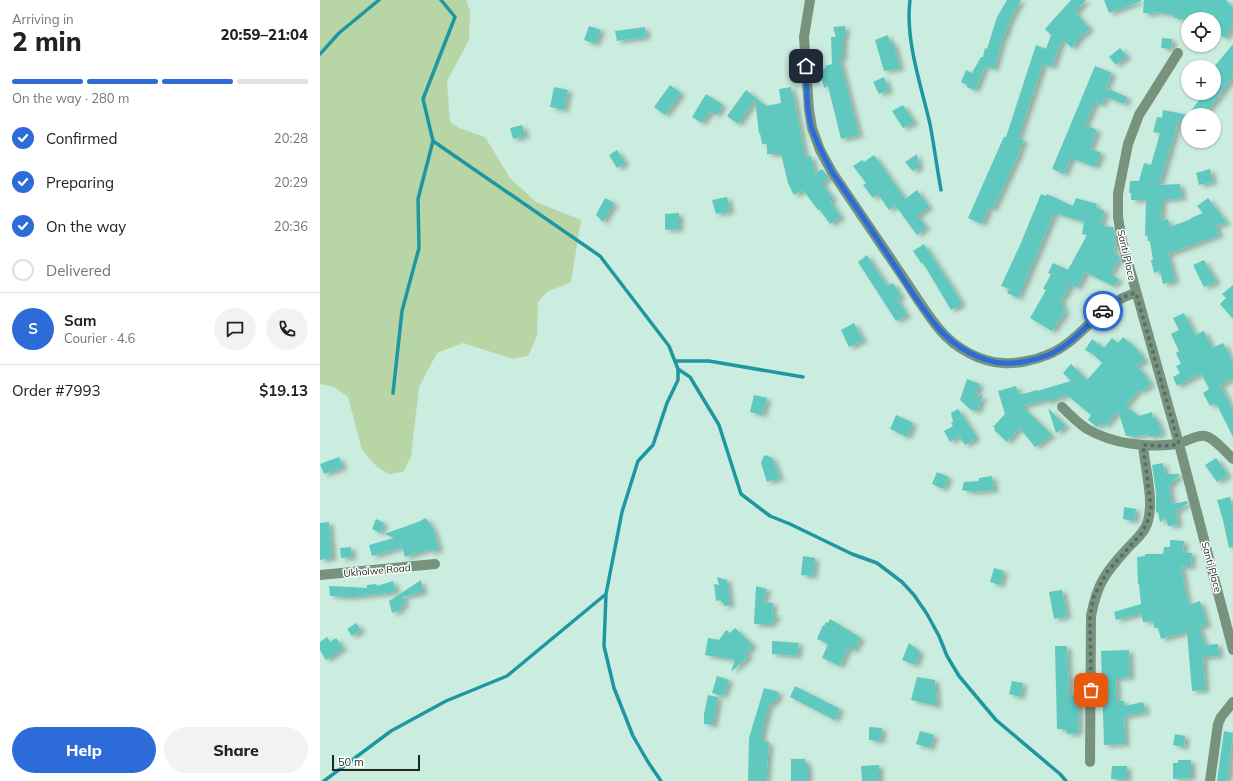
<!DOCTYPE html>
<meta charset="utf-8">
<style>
:root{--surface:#fff;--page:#f2f2f2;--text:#222;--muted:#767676;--line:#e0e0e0;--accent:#2c6bd8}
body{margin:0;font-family:Mulish,sans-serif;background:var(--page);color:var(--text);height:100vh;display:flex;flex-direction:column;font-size:15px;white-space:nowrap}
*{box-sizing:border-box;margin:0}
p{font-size:13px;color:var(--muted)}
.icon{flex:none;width:22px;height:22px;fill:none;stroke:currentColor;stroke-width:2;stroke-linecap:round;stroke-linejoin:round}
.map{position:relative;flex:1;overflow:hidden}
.side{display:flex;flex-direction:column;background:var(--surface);width:320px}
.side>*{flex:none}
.tools{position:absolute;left:861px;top:12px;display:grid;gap:8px}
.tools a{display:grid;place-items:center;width:40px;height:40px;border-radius:50%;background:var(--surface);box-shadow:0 1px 3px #0004;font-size:20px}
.scale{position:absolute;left:12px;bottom:10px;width:88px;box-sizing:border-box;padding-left:4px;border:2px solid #1b2824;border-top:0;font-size:11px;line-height:14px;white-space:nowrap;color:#1b2824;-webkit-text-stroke:3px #fff;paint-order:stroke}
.pin{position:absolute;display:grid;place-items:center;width:34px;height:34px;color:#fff;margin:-17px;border-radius:8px;box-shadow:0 2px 6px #0006}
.courier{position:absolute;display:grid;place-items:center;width:40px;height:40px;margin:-20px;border:3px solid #2c6bd8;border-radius:50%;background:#fff;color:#222;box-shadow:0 1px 5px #0007}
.overview em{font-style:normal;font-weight:800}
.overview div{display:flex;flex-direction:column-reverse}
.overview{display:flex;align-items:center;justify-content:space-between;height:68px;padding:0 12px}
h1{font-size:26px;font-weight:800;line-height:30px}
.bar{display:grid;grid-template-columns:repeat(4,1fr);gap:6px 4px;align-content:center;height:48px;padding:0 12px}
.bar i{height:5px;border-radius:3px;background:var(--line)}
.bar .active{background:var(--accent)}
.bar p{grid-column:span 4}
.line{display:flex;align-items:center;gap:10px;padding:0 12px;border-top:1px solid var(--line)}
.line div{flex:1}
.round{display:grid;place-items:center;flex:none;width:42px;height:42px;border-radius:21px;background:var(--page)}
ol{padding:0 12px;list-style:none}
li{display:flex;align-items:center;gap:12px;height:44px}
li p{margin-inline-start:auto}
li .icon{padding:4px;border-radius:50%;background:var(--accent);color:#fff;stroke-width:4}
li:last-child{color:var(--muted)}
li i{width:22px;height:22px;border:2px solid var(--line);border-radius:50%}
.action{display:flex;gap:8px;margin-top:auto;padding:8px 12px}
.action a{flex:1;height:46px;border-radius:24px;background:var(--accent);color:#fff;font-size:16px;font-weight:800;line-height:46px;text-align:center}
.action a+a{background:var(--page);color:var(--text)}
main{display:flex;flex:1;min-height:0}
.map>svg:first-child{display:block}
</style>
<main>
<section class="side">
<div class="overview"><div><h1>2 min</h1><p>Arriving in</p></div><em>20:59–21:04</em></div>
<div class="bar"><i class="active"></i><i class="active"></i><i class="active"></i><i></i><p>On the way · 280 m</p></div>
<ol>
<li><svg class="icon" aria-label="check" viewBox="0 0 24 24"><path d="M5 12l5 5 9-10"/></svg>Confirmed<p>20:28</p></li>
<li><svg class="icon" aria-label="check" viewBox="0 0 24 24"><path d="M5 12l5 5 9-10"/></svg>Preparing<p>20:29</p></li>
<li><svg class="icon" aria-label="check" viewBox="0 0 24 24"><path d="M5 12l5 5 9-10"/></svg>On the way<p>20:36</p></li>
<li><i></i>Delivered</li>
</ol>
<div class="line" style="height:72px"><b class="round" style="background:var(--accent);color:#fff">S</b><div><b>Sam</b><p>Courier · 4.6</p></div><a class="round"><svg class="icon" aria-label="chat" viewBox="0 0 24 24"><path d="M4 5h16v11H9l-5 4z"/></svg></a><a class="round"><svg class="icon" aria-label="phone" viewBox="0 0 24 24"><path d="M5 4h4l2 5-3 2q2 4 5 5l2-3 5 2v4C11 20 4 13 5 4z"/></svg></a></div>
<div class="line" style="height:52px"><div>Order #7993</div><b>$19.13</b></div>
<div class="action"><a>Help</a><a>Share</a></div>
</section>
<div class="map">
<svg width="913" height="781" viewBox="0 0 913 781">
<defs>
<filter id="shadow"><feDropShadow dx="4.5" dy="2.5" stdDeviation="2" flood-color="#0004"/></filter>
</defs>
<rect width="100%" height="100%" fill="#caeddf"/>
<path fill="#b8d6a5" d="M 0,0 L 146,0 L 150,11 L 149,40 L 127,81 L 130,122 L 139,128 L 165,137 L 190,178 L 216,202 L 261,220 L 251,282 L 227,292 L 218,302 L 217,336 L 208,356 L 193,359 L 143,343 L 117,353 L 99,387 L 91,457 L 83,472 L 69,474 L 57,467 L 42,450 L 28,397 L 14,387 L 0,384 Z"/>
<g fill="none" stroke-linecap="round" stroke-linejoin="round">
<path stroke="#1f97a3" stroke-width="3.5" d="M 121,0 L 135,17 L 103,99 L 113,141 L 280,256 L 349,346 L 358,369 L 358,380 L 347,403 L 333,445 L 318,461 L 302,512 L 286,594 L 284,646 L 294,688 L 313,736 L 328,762 L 341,781
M 590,0 C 585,40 601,85 610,124 C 614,145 617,168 621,190
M 0,54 L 19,33 L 59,0
M 355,361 L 389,361 L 483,377
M 358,369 L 370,377 L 399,425 L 421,494 L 450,516 L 470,524 L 532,554 L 557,563 L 582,582 L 594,595 L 607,614 L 619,636 L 627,656 L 639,676 L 676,720 L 740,774 L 746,781
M 73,393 L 82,311 L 99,248 L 98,199 L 113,141
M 4,781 L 71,731 L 126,701 L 187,676 L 286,594"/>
</g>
<path fill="#5ec9bf" filter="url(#shadow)" d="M 687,0 L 701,0 L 691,17 L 684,37 L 683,37 L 674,69 L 665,66 L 655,90 L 647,87 L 647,85 L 641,82 L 646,70 L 652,73 L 661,57 L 663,57 L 665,48 L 667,49 L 677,17 Z
M 751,0 L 766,0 L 755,12 L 770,29 L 760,37 L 752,48 L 742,39 L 732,67 L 723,64 L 698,138 L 704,140 L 699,150 L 700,151 L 673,209 L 669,207 L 662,224 L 648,218 L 682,141 L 684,137 L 686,137 L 716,45 L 726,49 L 731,35 L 725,29 Z
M 784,0 L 821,0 L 821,1 L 789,13 Z
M 824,0 L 906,0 L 913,8 L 913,23 L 906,38 L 894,32 L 894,19 L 859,19 L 853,17 L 854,15 L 833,12 L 833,14 L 823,13 Z
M 269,26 L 281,30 L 275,44 L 264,40 Z
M 525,26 L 525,37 L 522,37 L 523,37 L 523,58 L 519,58 L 539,135 L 521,139 L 508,86 L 504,88 L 500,70 L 506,68 L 505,66 L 512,64 L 511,37 L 516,37 L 513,27 Z
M 325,27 L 326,37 L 297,41 L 295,31 Z
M 568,35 L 570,43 L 573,42 L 580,68 L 564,71 L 555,40 Z
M 842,38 L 852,39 L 851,49 L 841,48 Z
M 913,44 L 913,77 L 884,115 L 868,115 L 884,93 L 894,93 L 894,67 Z
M 800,48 L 807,56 L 796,65 L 789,57 Z
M 775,66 L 792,73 L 786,88 L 807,97 L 805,104 L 785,97 L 782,105 L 775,102 L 765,125 L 777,130 L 770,148 L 781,153 L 775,167 L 751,158 L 744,174 L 732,169 Z
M 564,77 L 569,90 L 559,94 L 553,82 Z
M 350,85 L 361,93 L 345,115 L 334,107 Z
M 234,87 L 248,90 L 244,110 L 230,107 Z
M 471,87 L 472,94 L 473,93 L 485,157 L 491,156 L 495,174 L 502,169 L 509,178 L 502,183 L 513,199 L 510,201 L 521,217 L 510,224 L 499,209 L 498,210 L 483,190 L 474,195 L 468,183 L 461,154 L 447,154 L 447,144 L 442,144 L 440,133 L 439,134 L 435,99 L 418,124 L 407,116 L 426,90 L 446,106 L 461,103 L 459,89 Z
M 386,94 L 403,105 L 396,115 L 390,111 L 382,123 L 372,117 Z
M 583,105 L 594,122 L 583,128 L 572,111 Z
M 843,110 L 868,115 L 857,122 L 857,125 L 839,185 L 860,184 L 862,198 L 842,200 L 841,221 L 848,219 L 850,227 L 871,219 L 871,218 L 883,213 L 877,206 L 888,198 L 907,223 L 896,225 L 899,235 L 848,254 L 855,281 L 843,284 L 840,271 L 834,273 L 831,260 L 833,260 L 830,241 L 828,241 L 827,235 L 825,236 L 826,200 L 811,200 L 811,193 L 809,193 L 810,181 L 819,181 L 824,163 L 831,165 L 840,133 L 833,132 L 837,117 L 842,118 Z
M 202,125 L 205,136 L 193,139 L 190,128 Z
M 297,150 L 305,163 L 297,168 L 289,155 Z
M 597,154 L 599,167 L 593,171 L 585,162 Z
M 554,155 L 585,199 L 597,190 L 609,207 L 597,215 L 606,227 L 597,235 L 575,205 L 569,210 L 558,194 L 553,198 L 543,185 L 546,183 L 533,166 L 542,160 L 544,162 Z
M 890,169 L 893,182 L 879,185 L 876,173 Z
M 721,194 L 726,196 L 727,194 L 753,206 L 756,198 L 777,204 L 776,208 L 785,211 L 781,222 L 783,223 L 782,226 L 793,227 L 795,240 L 794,253 L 800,257 L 790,274 L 799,279 L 793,286 L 765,272 L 757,288 L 751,284 L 740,302 L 744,304 L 742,308 L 746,311 L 732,331 L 710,318 L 726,290 L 723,289 L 731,274 L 728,273 L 733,263 L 748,270 L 767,235 L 762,234 L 764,222 L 734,213 L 698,298 L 687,293 L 689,289 L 681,286 L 700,245 Z
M 407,197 L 410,211 L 396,214 L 392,200 Z
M 285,198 L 294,203 L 283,222 L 276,215 Z
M 359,213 L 359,229 L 345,230 L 345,214 Z
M 604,244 L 632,287 L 642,304 L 631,310 L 603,263 L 602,264 L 593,251 Z
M 547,255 L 567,286 L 573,283 L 581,296 L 577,299 L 587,315 L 576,321 L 538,262 Z
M 884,260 L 891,273 L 892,273 L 896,282 L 884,287 L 873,265 Z
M 913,285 L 913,319 L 900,304 L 906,298 L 902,294 Z
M 864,313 L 875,335 L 884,331 L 892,348 L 903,343 L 913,362 L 913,378 L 900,385 L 913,410 L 913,437 L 896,403 L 890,406 L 883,393 L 889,389 L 881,373 L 857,386 L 853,377 L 860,373 L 856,366 L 861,364 L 856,353 L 859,351 L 851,334 L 859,330 L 853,318 Z
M 534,323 L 543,340 L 529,347 L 521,330 Z
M 803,337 L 817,349 L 825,360 L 816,366 L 822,371 L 831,384 L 821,392 L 819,389 L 805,406 L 819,416 L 832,412 L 833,418 L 836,417 L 842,434 L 830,437 L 827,434 L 813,437 L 811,436 L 806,436 L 798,411 L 785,426 L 781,423 L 777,427 L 768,420 L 771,415 L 748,396 L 749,394 L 726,402 L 725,400 L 702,406 L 732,435 L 715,447 L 707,437 L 699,428 L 687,442 L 674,430 L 675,428 L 673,427 L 685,414 L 678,391 L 696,386 L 699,395 L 717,390 L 717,391 L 751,381 L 743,373 L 751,364 L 767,380 L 782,363 L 774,355 L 765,350 L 772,339 L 784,348 L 792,338 L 798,343 Z
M 647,379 L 660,384 L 655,397 L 663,395 L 657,411 L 651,410 L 640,400 Z
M 434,395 L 447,398 L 442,415 L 430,412 Z
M 728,408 L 746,426 L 736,433 Z
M 638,409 L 655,435 L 655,439 L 645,445 L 639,436 L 630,442 L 624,431 L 633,426 L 631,423 L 633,422 L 631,413 Z
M 576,415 L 593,423 L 587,437 L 570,429 Z
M 446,455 L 452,458 L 460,478 L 447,482 L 441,463 L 443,457 Z
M 19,457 L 23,467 L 4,474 L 0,464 Z
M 896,458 L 908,475 L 897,482 L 885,465 Z
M 843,463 L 845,474 L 860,474 L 849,486 L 852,504 L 867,501 L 868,503 L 856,511 L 858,525 L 848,526 L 846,518 L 840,522 L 838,512 L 836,513 L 836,493 L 832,465 Z
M 617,472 L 629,477 L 623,489 L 612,484 Z
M 672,476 L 674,490 L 654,492 L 642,490 L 644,482 L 659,481 L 659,478 Z
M 910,497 L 913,510 L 913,547 L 909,548 L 903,520 L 897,500 Z
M 804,507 L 816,509 L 814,521 L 803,519 Z
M 106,518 L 113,529 L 119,549 L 110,552 L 109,549 L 85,557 L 82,547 L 52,556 L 49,545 L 74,538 L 64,534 L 98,522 Z
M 56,519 L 64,523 L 60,533 L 52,529 Z
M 9,522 L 12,558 L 0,560 L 0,523 Z
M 850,540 L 864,541 L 863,552 L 872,553 L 871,567 L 861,566 L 866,594 L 869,605 L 880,601 L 887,625 L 879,627 L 885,645 L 898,644 L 899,656 L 883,657 L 885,690 L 872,691 L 867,632 L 841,639 L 838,628 L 834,628 L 834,621 L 823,622 L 821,613 L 796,620 L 794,612 L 821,604 L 819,584 L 818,584 L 817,557 L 825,556 L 825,554 L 843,554 L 844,547 L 850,547 Z
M 31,547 L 32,557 L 21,558 L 20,548 Z
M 483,556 L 495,558 L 493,576 L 481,575 Z
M 674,568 L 684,571 L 680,585 L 670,582 Z
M 397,577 L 407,580 L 410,605 L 404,606 L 403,602 L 401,603 L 401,600 L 396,601 L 394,584 L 399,585 Z
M 101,580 L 103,592 L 83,597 L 85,605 L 80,606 L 81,610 L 72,613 L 69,601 Z
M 73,581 L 76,592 L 32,597 L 10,596 L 9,586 L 47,588 L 47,585 L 56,584 L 57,586 Z
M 436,586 L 447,589 L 443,602 L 453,603 L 452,615 L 458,615 L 450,625 L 434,624 Z
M 742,590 L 747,616 L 734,619 L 729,592 Z
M 510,619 L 541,638 L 533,651 L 528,647 L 520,666 L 502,658 L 508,644 L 497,639 L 503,625 L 504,626 L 506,622 L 508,623 Z
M 36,623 L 41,630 L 32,636 L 27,629 Z
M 415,628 L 433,645 L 426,653 L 429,656 L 411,672 L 415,660 L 385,655 L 388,638 L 399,640 L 406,630 L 410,633 Z
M 7,637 L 10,642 L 16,638 L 23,648 L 6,660 L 0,650 L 0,642 Z
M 452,641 L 479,643 L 477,656 L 452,654 Z
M 589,643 L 600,652 L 595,665 L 582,660 Z
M 735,646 L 747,646 L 749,695 L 759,695 L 758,733 L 747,734 L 746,729 L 737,729 Z
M 809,650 L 810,677 L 796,678 L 797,701 L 804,701 L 805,706 L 823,702 L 826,712 L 804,716 L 805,744 L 784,745 L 781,651 Z
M 397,676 L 409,680 L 403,696 L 392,693 Z
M 597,677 L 615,680 L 617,706 L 591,700 Z
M 692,681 L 703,683 L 700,697 L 689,694 Z
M 475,686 L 520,709 L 515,720 L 470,697 Z
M 444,688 L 459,692 L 456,701 L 453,701 L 453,705 L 449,704 L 442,732 L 442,742 L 449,742 L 446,781 L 428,781 L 429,738 Z
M 388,695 L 398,697 L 393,725 L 384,724 L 384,714 Z
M 549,727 L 562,728 L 561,741 L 549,740 Z
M 600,731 L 614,735 L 610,748 L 596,744 Z
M 904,731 L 913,733 L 909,769 L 907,781 L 897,781 Z
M 855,734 L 865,736 L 864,747 L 853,745 Z
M 471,759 L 485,759 L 486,765 L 488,765 L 488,781 L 471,781 Z
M 858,760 L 871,760 L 871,778 L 853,779 L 853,763 L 858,763 Z
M 559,765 L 559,781 L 542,781 L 541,766 Z
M 792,766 L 807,766 L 807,780 L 791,779 Z"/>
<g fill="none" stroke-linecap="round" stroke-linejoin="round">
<path stroke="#78937d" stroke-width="10" d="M 490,0 L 484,37 L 489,110 L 492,128 L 500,150 L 512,172 C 534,204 555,236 577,268 C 591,288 604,311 620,330 C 635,348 660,362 683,363 C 697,364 715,360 727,355 C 762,342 779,302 816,293
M 858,53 L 819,115 L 808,144 L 798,194 L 798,217 L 802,241 L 859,444 L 913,650
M 742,407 C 750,415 758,423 767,429 C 793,444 827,448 856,444 C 864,443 877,434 885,436 C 893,437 906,452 913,459
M 0,575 L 115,564
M 770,762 L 771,616 C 777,585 784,574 806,550 C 813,542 825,533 828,521 C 834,498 825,469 823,445
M 890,781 L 898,724 L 901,717 L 913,702"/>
</g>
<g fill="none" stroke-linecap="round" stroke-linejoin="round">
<path stroke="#586d65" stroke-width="4" stroke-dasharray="0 7.2" d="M 771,690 L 770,616 L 774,596 L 787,572 L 821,534 L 827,523 L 831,508 L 823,445 L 844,446 L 859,444 L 816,293 C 803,296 792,302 783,311"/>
<path stroke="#2c6bd8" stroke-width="5" d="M 486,66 C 487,87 486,109 492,129 C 497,144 505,158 512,172 C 533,202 553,232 573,263 C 588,285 602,310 620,330 C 635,347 661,362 684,363 C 697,364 715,360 728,355 C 750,346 766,326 783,311"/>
</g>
<g text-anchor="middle" stroke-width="3" stroke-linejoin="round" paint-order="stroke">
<g font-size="10" fill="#1b2824" stroke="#fff">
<text transform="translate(807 255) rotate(77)" y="4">Santi Place</text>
<text transform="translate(892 567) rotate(75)" y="4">Santi Place</text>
<text transform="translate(57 570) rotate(-5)" y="4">Ukholwe Road</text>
</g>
</g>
</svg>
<div class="tools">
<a><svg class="icon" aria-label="locate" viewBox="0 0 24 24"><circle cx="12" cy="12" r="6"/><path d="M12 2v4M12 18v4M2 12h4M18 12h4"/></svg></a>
<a>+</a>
<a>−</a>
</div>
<div class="scale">50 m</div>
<div class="pin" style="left:771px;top:690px;background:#ea580c"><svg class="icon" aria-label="bag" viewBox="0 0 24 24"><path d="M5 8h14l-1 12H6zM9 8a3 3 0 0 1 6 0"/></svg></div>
<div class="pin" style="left:486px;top:66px;background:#1f2937"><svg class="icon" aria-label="home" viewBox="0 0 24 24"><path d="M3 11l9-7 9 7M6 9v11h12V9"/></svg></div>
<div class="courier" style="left:783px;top:311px"><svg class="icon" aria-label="car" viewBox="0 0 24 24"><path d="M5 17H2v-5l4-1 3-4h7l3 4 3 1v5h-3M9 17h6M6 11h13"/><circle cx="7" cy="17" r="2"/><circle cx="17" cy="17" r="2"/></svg></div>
</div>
</main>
